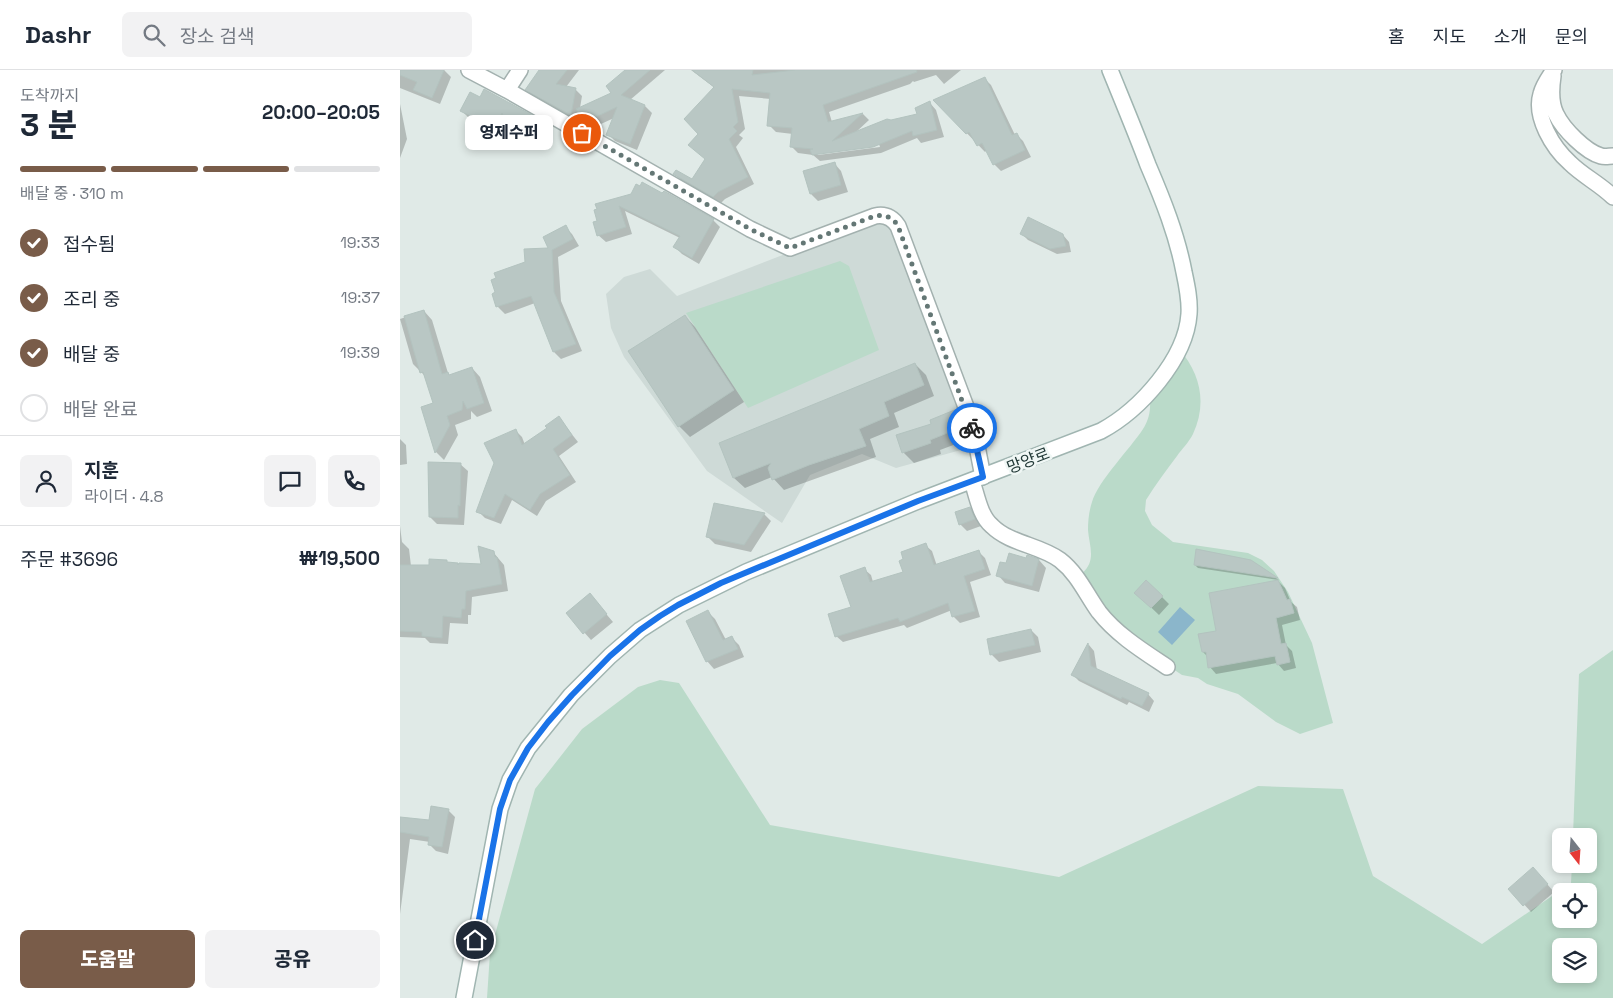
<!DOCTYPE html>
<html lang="ko">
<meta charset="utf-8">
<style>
:root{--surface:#fff;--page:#f2f2f3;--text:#1f2937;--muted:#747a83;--line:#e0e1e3;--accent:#795c49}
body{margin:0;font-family:"Space Grotesk","Noto Sans KR",sans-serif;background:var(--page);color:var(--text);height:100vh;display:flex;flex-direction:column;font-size:19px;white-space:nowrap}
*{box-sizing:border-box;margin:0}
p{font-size:16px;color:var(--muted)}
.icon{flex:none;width:28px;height:28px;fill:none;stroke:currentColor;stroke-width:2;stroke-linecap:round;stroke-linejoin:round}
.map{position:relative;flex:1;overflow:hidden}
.panel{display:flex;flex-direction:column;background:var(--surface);width:400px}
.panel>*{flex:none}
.needle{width:32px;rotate:163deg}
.fabs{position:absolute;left:1152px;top:758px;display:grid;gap:10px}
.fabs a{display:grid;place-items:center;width:45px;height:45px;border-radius:8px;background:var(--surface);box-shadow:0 2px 8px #0003;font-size:25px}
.pin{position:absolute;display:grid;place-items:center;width:42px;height:42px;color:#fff;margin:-21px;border:2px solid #fff;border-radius:50%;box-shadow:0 1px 5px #0007}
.courier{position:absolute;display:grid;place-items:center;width:50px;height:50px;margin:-25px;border:4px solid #1a73e8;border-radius:50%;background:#fff;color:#222;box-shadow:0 1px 6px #0007}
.bubble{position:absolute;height:35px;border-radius:8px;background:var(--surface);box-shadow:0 2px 8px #0003;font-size:16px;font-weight:800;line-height:35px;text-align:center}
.summary em{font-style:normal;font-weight:800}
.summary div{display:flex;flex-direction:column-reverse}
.summary{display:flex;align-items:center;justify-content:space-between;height:85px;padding:0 20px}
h1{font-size:32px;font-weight:800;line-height:38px}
.bar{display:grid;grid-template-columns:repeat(4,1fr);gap:8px 5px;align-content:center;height:60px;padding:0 20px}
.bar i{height:6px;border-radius:4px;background:var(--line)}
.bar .current{background:var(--accent)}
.bar p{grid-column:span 4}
.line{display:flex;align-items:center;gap:12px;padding:0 20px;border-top:1px solid var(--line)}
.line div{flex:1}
.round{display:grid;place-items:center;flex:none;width:52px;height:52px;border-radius:8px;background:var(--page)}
ol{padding:0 20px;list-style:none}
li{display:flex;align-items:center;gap:15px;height:55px}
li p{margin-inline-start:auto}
li .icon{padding:5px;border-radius:50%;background:var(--accent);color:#fff;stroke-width:4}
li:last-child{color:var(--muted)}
li i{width:28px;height:28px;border:2px solid var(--line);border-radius:50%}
.action{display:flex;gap:10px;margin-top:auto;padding:10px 20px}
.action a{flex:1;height:58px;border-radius:8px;background:var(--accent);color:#fff;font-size:20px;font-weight:800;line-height:58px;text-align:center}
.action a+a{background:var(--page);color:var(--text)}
header{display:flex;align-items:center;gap:30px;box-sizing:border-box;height:70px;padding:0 25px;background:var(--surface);border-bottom:1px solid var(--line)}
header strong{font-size:24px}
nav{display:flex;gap:28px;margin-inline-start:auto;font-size:18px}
.search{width:350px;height:45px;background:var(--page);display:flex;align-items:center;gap:12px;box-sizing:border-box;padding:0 18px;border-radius:8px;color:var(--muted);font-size:19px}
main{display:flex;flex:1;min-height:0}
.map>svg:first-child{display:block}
</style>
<header>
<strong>Dashr</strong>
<div class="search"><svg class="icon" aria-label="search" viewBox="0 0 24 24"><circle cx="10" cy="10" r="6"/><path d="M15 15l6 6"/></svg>장소 검색</div>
<nav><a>홈</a><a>지도</a><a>소개</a><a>문의</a></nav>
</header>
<main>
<section class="panel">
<div class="summary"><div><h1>3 분</h1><p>도착까지</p></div><em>20:00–20:05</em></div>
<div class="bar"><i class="current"></i><i class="current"></i><i class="current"></i><i></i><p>배달 중 · 310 m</p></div>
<ol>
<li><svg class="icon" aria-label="check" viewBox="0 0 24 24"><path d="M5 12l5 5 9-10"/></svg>접수됨<p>19:33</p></li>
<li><svg class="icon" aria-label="check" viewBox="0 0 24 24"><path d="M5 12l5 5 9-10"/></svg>조리 중<p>19:37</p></li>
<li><svg class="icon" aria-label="check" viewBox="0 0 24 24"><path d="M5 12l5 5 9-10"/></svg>배달 중<p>19:39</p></li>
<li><i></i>배달 완료</li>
</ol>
<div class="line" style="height:90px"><a class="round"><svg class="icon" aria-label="person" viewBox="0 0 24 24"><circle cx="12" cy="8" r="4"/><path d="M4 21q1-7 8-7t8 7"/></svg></a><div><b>지훈</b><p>라이더 · 4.8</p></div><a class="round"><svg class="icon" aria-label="chat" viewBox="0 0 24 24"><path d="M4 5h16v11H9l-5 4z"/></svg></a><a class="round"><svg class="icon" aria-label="phone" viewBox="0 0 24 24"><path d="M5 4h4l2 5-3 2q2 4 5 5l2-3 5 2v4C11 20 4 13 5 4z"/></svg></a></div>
<div class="line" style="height:65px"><div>주문 #3696</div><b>₩19,500</b></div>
<div class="action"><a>도움말</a><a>공유</a></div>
</section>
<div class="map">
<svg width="1213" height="928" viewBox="0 0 1213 928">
<rect width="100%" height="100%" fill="#e0eae7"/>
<path fill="#cedad7" d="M 478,148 L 493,153 L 570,366 L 568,378 L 496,398 L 462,384 L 410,405 L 382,453 L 307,401 L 224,287 L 211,258 L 206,224 L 224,207 L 250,199 L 277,226 Z"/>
<path fill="#badac9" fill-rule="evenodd" d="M 440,191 L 449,196 L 479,280 L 348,338 L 286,243 Z
M 779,279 C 801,304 807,334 793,364 C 789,372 782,379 777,386 C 766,401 755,415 746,430 L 745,441 L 752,455 L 773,472 L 848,483 L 862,490 L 874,501 L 888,522 L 912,573 L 933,653 L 900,664 L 876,652 L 838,624 L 807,614 L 798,608 L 782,605 L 719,563 L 682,503 C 697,491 689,475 688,460 C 688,451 689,441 692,432 C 698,411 730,379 743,359 C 751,346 751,336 749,321 Z
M 1213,580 L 1213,928 L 87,928 L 90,883 L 135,719 L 182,659 L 238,617 L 260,610 L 279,613 L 370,755 L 659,807 L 858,716 L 943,719 L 973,806 L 1082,874 L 1171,813 L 1172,794 L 1189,794 L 1189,766 L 1173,766 L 1179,604 ZM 1161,821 L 1189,821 L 1189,849 L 1161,849 ZM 1161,876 L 1189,876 L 1189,904 L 1161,904 Z"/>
<path fill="#8bb6cb" d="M 780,537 L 795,550 L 772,575 L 758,562 Z"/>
<path fill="#0003" fill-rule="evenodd" d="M 0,0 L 44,0 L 51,7 L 40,34 L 0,18 Z
M 140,0 L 179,0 L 166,17 L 175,19 L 182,26 L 180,38 L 213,23 L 227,0 L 265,0 L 230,30 L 245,36 L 252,43 L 237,80 L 215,71 L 208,64 L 214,48 L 190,59 L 184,52 L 179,42 L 178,51 L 134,27 L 127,20 Z
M 291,0 L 561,0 L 544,14 L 536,5 L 514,12 L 513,11 L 510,14 L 429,42 L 432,52 L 463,44 L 469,50 L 455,63 L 518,45 L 530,33 L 536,40 L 544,67 L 521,73 L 517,68 L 481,83 L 420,91 L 413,85 L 398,83 L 391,76 L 393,64 L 376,62 L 369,55 L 371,29 L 339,26 L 345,59 L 339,65 L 343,68 L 336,77 L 354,114 L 325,129 L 321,133 L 282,111 L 275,104 L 292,110 L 307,90 L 315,18 ZM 479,74 L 480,77 L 418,85 L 416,83 Z
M 584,8 L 591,15 L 615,65 L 616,64 L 623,71 L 631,87 L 601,101 L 594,94 L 587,80 L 585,82 L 535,30 Z
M 81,28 L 138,50 L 146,58 L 150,67 L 122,78 L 115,71 L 108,53 L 102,64 L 69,48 L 62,41 Z
M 0,34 L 7,69 L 0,88 Z
M 434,93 L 441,101 L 448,122 L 418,131 L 411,124 L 405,102 Z
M 262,124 L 313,150 L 320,157 L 299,194 L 282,184 L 275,177 L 280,168 L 225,141 L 232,164 L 206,172 L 198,165 L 199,152 L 195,141 Z
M 165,157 L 172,164 L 179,176 L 158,187 L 161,231 L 182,281 L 161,289 L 154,282 L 135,233 L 105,244 L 98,237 L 93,224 L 126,193 L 150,179 Z
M 621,163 L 663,165 L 669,172 L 671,182 L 657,184 L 628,170 Z
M 24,241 L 32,250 L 48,303 L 50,306 L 72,298 L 80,307 L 92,341 L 77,347 L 71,341 L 71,349 L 55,355 L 58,365 L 44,390 L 36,382 L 22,338 L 34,334 L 26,307 L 13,294 L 0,249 Z
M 285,246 L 295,257 L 344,332 L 290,367 L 279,356 Z
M 515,294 L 526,305 L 534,326 L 494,343 L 499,357 L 470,369 L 476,387 L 384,420 L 372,407 L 345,418 L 334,408 Z
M 557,341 L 567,352 L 572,368 L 540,380 L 541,384 L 514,393 L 503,382 L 533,354 Z
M 159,348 L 178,372 L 159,386 L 176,412 L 146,431 L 137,446 L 112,430 L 101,454 L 85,448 L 78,441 L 115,360 L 122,367 L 125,375 L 149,358 Z
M 0,369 L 6,375 L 7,394 L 0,395 Z
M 60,394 L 68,401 L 64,455 L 37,454 L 30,447 Z
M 315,434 L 364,444 L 371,451 L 351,482 L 315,474 L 308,467 Z
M 570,438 L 577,446 L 581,456 L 567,461 L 560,454 Z
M 0,456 L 2,472 L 9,479 L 11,496 L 30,496 L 46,491 L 48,493 L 57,494 L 59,496 L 83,496 L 93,482 L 104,495 L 108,521 L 72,527 L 71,545 L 68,545 L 68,554 L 50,553 L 48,574 L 30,573 L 25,568 L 0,567 Z
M 525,475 L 532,481 L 537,496 L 579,482 L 585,488 L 591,505 L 570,512 L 580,547 L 560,553 L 553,546 L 552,540 L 507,558 L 504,555 L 443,572 L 436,566 L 452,538 L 464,499 L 471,505 L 473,512 L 504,503 Z
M 628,486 L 639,490 L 646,498 L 639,522 L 605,513 L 598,505 L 607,495 L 627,489 Z
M 850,491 L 879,510 L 798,498 L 795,495 Z
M 878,511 L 885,518 L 891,532 L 897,537 L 900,550 L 882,555 L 886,575 L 892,581 L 896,598 L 884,601 L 877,593 L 816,604 L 810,597 L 808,587 L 803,582 L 818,562 Z
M 736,523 L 762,527 L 769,534 L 759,545 Z
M 196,532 L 213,552 L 191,570 L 167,543 Z
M 308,542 L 315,549 L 326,570 L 332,568 L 339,575 L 344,587 L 314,599 L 307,591 Z
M 631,560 L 638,567 L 641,582 L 599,592 L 591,584 Z
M 689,575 L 694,581 L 697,600 L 748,624 L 754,631 L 749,642 L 729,632 L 727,635 L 679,611 L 673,605 Z
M 48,740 L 55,747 L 48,784 L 36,781 L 29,774 L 30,772 L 10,769 L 0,844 L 0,748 L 30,752 Z
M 1140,806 L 1154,822 L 1131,842 L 1110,819 Z"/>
<path fill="#b9c7c4" stroke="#b3c3bf" d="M 0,0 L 44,0 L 32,28 L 13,20 L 17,12 L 0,5 Z
M 139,0 L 167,0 L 156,14 L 176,18 L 171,45 L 125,20 Z
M 225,0 L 250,0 L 221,25 L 245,35 L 230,74 L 206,65 L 217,37 L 183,53 L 176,39 L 211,23 L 206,16 Z
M 292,0 L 353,0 L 352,5 L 395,0 L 516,0 L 517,2 L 423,35 L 428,52 L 463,43 L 432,71 L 487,49 L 491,50 L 517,44 L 515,38 L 530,31 L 537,60 L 513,66 L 512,61 L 473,77 L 412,85 L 410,80 L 413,79 L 390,77 L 392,58 L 367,56 L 370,23 L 332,19 L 338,52 L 333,57 L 337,61 L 329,69 L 348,107 L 318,122 L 313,127 L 273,104 L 276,100 L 292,109 L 305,89 L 288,75 L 298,64 L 284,49 L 314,17 Z
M 585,7 L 612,65 L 617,63 L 625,80 L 593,95 L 582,73 L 577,76 L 569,62 L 566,64 L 533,30 Z
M 84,19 L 139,49 L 143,60 L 114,72 L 102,43 L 95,58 L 60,41 L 70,22 L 80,27 Z
M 435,92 L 441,115 L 410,124 L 403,101 Z
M 242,112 L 262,123 L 264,121 L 314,149 L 292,188 L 273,177 L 280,166 L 219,136 L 226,157 L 197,166 L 193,152 L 197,151 L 194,140 L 197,139 L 195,134 L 231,124 L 236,114 L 240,116 Z
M 628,147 L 663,164 L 666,176 L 650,179 L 620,164 Z
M 166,155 L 173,169 L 152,180 L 154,222 L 176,274 L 153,282 L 131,226 L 96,237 L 92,224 L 95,222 L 91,210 L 96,208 L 94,203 L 125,192 L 124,179 L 148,178 L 143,167 Z
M 24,240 L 42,304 L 48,302 L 49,305 L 72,297 L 84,333 L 67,339 L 63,331 L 62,340 L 47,346 L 50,355 L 35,383 L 21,337 L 33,333 L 23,302 L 20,303 L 4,246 Z
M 285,245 L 334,320 L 278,357 L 228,281 Z
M 515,293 L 524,315 L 484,332 L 489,346 L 459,359 L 466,376 L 409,395 L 372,410 L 368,398 L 371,393 L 333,408 L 319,373 Z
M 557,339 L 562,357 L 530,370 L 531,373 L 502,383 L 496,365 L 531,354 L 530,350 Z
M 159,346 L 172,365 L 153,379 L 170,405 L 140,424 L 130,440 L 105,424 L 94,448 L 76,442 L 94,393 L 84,373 L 116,359 L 122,375 L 147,358 L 145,356 Z
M 28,392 L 61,393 L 60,436 L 58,435 L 58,448 L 29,447 Z
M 314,433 L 365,443 L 344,475 L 306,467 Z
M 570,437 L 575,449 L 559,455 L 555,442 Z
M 526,473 L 534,495 L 579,480 L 585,499 L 564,506 L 575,541 L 552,547 L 548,533 L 500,552 L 498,548 L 435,567 L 428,544 L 451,537 L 440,506 L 465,497 L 470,512 L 503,502 L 499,491 L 503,489 L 501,482 Z
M 78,476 L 94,481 L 95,487 L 97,487 L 102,514 L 66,521 L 65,539 L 62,539 L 61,548 L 43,546 L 42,568 L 22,566 L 22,562 L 0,561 L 0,495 L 29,495 L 29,489 L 47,490 L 47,492 L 58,493 L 58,495 L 59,493 L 81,494 Z
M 796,479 L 851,490 L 878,508 L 794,495 Z
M 609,483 L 626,488 L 627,485 L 639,489 L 632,516 L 596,506 L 600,492 L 606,493 Z
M 746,510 L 763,526 L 751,538 L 734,523 Z
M 878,510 L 887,530 L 890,529 L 894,543 L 876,548 L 881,574 L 886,573 L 890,592 L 877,595 L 875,586 L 808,598 L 806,582 L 802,582 L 798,564 L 816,561 L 809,523 Z
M 190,523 L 207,544 L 183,564 L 166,543 Z
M 308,540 L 323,570 L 332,566 L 338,579 L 306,592 L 286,551 Z
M 631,559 L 635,575 L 590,585 L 587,569 Z
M 688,573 L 691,596 L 749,623 L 742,636 L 722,627 L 721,629 L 671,605 Z
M 31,736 L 49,739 L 42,777 L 28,775 L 29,767 L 0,762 L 0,747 L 29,750 Z
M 1133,797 L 1148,814 L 1123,836 L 1108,819 Z"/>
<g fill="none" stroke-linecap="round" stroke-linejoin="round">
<g stroke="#a3b1af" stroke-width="18">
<path id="street" d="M 69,0 L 107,20 L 120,0
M 1154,0 C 1149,7 1143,16 1141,24 C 1134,47 1153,78 1170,93 C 1183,106 1200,114 1213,127
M 1153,6 C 1151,19 1150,32 1156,44 C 1163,59 1186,82 1201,86 C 1205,87 1209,86 1213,86
M 107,20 L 350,159 L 390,178 L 475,146 C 484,144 492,147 498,156 L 566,337 L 576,371 L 583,407
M 572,411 C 577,426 580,446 592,456 C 610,474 640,475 660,490 C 678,504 686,524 699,542 C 717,565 743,581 767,597"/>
</g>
<g stroke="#a0b5b1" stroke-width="18">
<path id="secondary" d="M 64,928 L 100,739 L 110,710 L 128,678 L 171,625 L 210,586 L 240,560 L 279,535 L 346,502 L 518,431 L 701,361 C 740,340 786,289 789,244 C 790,230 787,216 784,202 C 777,165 763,130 748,95 C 736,63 723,32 710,0"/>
</g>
<use href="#street" stroke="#fff" stroke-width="15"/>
<use href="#secondary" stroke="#fff" stroke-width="15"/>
</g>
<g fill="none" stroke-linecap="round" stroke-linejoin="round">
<path stroke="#647775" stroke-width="5" stroke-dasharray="0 9" d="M 182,63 L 350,159 L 390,178 L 475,146 C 484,144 493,147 498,156 L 572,358"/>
<path stroke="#1a73e8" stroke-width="6" d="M 75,870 L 100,739 L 110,710 L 128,678 L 148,652 L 172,625 L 210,586 L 240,560 L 260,546 L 278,535 L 321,513 L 518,431 L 583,407 L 572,358"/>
</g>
<g text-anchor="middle" stroke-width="5" stroke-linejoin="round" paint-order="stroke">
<g font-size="16" fill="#223937" stroke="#f0f7f5">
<text transform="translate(628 390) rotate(-21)" y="6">망양로</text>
</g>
</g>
</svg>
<div class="fabs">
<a><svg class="needle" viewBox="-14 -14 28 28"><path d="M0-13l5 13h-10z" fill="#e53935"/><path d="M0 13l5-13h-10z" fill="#747a83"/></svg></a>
<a><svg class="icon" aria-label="locate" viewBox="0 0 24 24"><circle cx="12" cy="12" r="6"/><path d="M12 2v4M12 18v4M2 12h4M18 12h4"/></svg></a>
<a><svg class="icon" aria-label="layers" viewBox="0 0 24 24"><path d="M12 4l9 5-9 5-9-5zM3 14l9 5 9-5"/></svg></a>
</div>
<div class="pin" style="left:182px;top:63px;background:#ea580c"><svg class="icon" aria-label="bag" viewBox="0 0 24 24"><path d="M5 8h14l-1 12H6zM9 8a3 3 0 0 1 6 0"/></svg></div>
<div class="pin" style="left:75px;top:870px;background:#1f2937"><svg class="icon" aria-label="home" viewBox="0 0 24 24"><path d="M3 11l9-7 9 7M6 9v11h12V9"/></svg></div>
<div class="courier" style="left:572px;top:358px"><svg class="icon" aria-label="bike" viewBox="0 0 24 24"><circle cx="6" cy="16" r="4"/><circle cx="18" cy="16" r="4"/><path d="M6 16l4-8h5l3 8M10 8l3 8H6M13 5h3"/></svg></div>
<div class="bubble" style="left:65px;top:45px;width:88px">영제수퍼</div>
</div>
</main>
